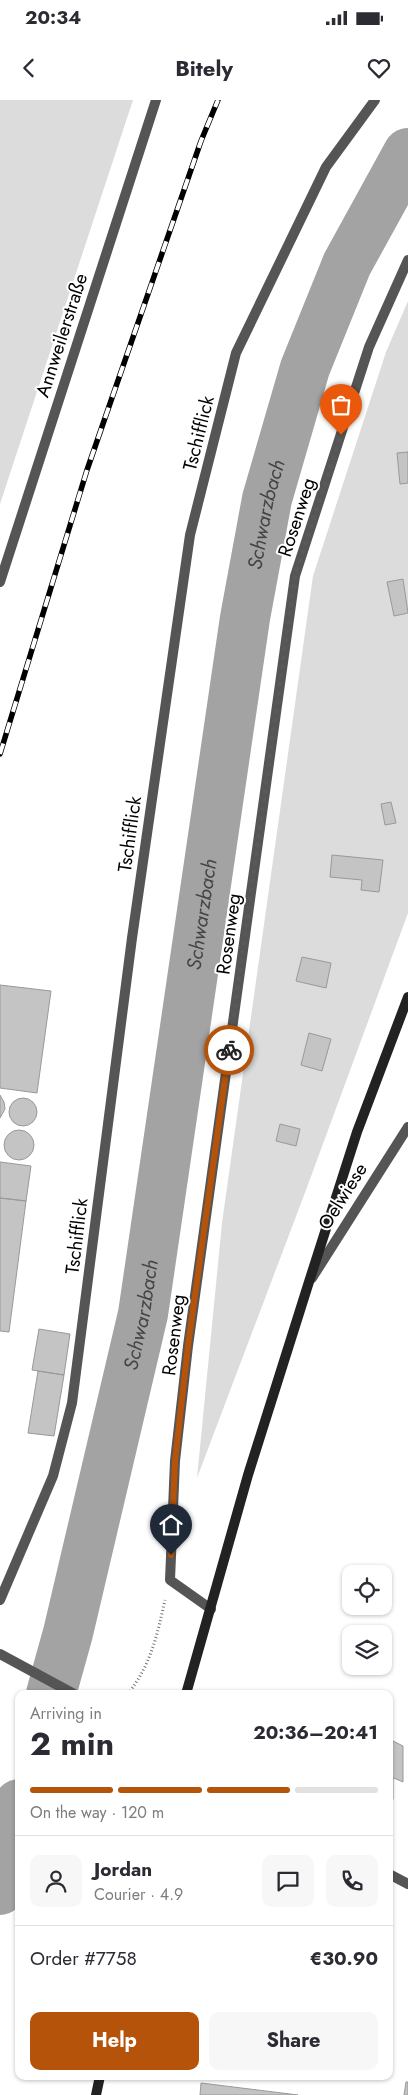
<!DOCTYPE html>
<meta charset="utf-8">
<style>
:root{--surface:#fff;--page:#f7f7f7;--text:#2b2b33;--muted:#7c7c81;--line:#e1e1e2;--accent:#b45309}
body{margin:0;font-family:Jost,sans-serif;background:var(--page);color:var(--text);height:100vh;display:flex;flex-direction:column;font-size:19px;white-space:nowrap}
*{box-sizing:border-box;margin:0}
p{font-size:16px;color:var(--muted)}
.icon{flex:none;width:28px;height:28px;fill:none;stroke:currentColor;stroke-width:2;stroke-linecap:round;stroke-linejoin:round}
.map{position:relative;flex:1;overflow:hidden}
.panel{position:absolute;left:15px;top:1590px;width:378px;height:390px;display:flex;flex-direction:column;background:var(--surface);border-radius:10px;box-shadow:0 1px 4px #0004}
.panel>*{flex:none}
.controls{position:absolute;left:342px;top:1465px;display:grid;gap:10px}
.controls a{display:grid;place-items:center;width:50px;height:50px;border-radius:10px;background:var(--surface);box-shadow:0 1px 4px #0004;font-size:25px}
.pin{position:absolute;display:grid;place-items:center;width:42px;height:42px;color:#fff;margin:-51px -21px;border-radius:50% 50% 50% 0;rotate:-45deg;box-shadow:0 0 5px #0007}
.pin .icon{rotate:45deg}
.courier{position:absolute;display:grid;place-items:center;width:50px;height:50px;margin:-25px;border:4px solid #b45309;border-radius:50%;background:#fff;color:#222;box-shadow:0 1px 6px #0007}
.headline em{font-style:normal;font-weight:700}
.headline div{display:flex;flex-direction:column-reverse}
.headline{display:flex;align-items:center;justify-content:space-between;height:85px;padding:0 15px}
h1{font-size:32px;font-weight:700;line-height:38px}
.bar{display:grid;grid-template-columns:repeat(4,1fr);gap:8px 5px;align-content:center;height:60px;padding:0 15px}
.bar i{height:6px;border-radius:4px;background:var(--line)}
.bar .selected{background:var(--accent)}
.bar p{grid-column:span 4}
.line{display:flex;align-items:center;gap:12px;padding:0 15px;border-top:1px solid var(--line)}
.line div{flex:1}
.round{display:grid;place-items:center;flex:none;width:52px;height:52px;border-radius:10px;background:var(--page)}
.action{display:flex;gap:10px;margin-top:auto;padding:10px 15px}
.action a{flex:1;height:58px;border-radius:10px;background:var(--accent);color:#fff;font-size:20px;font-weight:700;line-height:58px;text-align:center}
.action a+a{background:var(--page);color:var(--text)}
.status{display:flex;justify-content:space-between;align-items:center;height:35px;padding:0 25px;background:var(--surface);direction:ltr}
.status svg{height:14px;fill:currentColor}
header{display:flex;justify-content:space-between;align-items:center;height:65px;padding:0 15px;background:var(--surface);font-size:22px;font-weight:700}
.map>svg:first-child{display:block}
</style>
<div class="status"><b>20:34</b><svg viewBox="0 0 49 12"><path d="M0 12V9h3v3zM5 12V6h3v6zM10 12V3h3v9zM15 12V0h3v12zM26 1h20v11H26zM47 4h2v5h-2z"/></svg></div>
<header><svg class="icon" aria-label="back" viewBox="0 0 24 24"><path d="M15 5l-7 7 7 7"/></svg>Bitely<svg class="icon" aria-label="heart" viewBox="0 0 24 24"><path d="M12 20l-8-8c-3-5 5-10 8-4 3-6 11-1 8 4z"/></svg></header>
<div class="map">
<svg width="408" height="1995" viewBox="0 0 408 1995">
<rect width="100%" height="100%" fill="#fff"/>
<path fill="#dcdcdc" d="M 0,0 L 133,0 L 0,404 Z
M 408,201 L 408,813 L 306,1090 L 197,1378 L 222,1123 L 313,476 L 386,252 Z"/>
<g fill="none" stroke-linecap="round" stroke-linejoin="round">
<g stroke="#a3a3a3" stroke-width="50">
<path id="s1" d="M 51,1594 L 68,1533 L 143,1214 L 245,518 L 267,399 L 305,268 L 347,164 L 408,53"/>
<path d="M 0,1790 L 19,1704"/>
</g>
</g>
<path fill="#c4c4c4" stroke="#999" d="M 408,352 L 408,383 L 400,384 L 397,353 Z
M 403,479 L 408,513 L 394,516 L 387,482 Z
M 391,702 L 396,723 L 385,725 L 381,704 Z
M 332,755 L 383,760 L 379,792 L 361,790 L 362,780 L 330,777 Z
M 302,857 L 331,863 L 326,888 L 296,881 Z
M 0,885 L 51,891 L 37,993 L 0,988 Z
M 309,933 L 331,939 L 322,971 L 301,965 Z
M 0,995 L 4,1002 L 5,1009 L 0,1018 Z
M9 1012a14 14 0 1 1 28 0a14 14 0 1 1-28 0Z
M 280,1024 L 300,1029 L 296,1046 L 276,1041 Z
M4 1045a15 15 0 1 1 30 0a15 15 0 1 1-30 0Z
M 0,1062 L 31,1066 L 26,1101 L 0,1098 Z
M 0,1098 L 26,1101 L 9,1232 L 0,1231 Z
M 39,1229 L 70,1234 L 64,1275 L 32,1270 Z
M 38,1271 L 64,1275 L 54,1336 L 28,1333 Z
M 389,1639 L 403,1646 L 403,1682 L 389,1676 Z
M 389,1676 L 393,1677 L 393,1699 L 389,1706 Z
M 406,1982 L 408,1982 L 408,1995 L 404,1995 Z
M 201,1983 L 298,1995 L 200,1995 Z"/>
<g fill="none" stroke-linecap="round" stroke-linejoin="round">
<path stroke="#777" stroke-width="3" stroke-dasharray="1 2.5" stroke-linecap="butt" d="M 128,1594 C 151,1564 157,1536 165,1500"/>
<path stroke="#555" stroke-width="10" d="M 211,1509 L 170,1480 L 175,1361 L 188,1246 L 295,476 L 369,247 L 408,160"/>
<path stroke="#555" stroke-width="10" d="M 312,1178 L 408,1027
M 0,1500 L 53,1376 L 72,1303 L 132,838 L 190,435 L 236,253 L 326,67 L 375,0"/>
<path stroke="#555" stroke-width="10" d="M 0,482 L 156,0
M 0,1554 L 74,1594
M 389,1774 L 408,1784"/>
<path stroke="#222" stroke-width="10" d="M 186,1594 L 248,1375 L 308,1185 L 357,1032 L 408,897
M 96,1995 L 100,1976"/>
<g stroke="#000" stroke-width="5.5">
<path id="rail" d="M 0,654 L 87,370 L 201,41 L 218,0"/>
</g>
<use href="#rail" stroke="#fff" stroke-width="4" stroke-dasharray="11" stroke-linecap="butt"/>
</g>
<g fill="none" stroke-linecap="round" stroke-linejoin="round">
<path stroke="#595959" stroke-width="5" stroke-dasharray="0 9" d="M 229,950 L 295,476 L 341,335"/>
<path stroke="#b45309" stroke-width="6" d="M 171,1455 L 175,1361 L 188,1246 L 229,950"/>
</g>
<g text-anchor="middle" stroke-width="4" stroke-linejoin="round" paint-order="stroke">
<g font-size="19" fill="#000" stroke="#fff">
<text transform="translate(61 235) rotate(-72)" y="7">Annweilerstraße</text>
<text transform="translate(198 333) rotate(-76)" y="7">Tschifflick</text>
<text transform="translate(296 417) rotate(-72)" y="7">Rosenweg</text>
<text transform="translate(129 734) rotate(-82)" y="7">Tschifflick</text>
<text transform="translate(228 834) rotate(-82)" y="7">Rosenweg</text>
<text transform="translate(342 1096) rotate(-58)" y="7">Oelwiese</text>
<text transform="translate(76 1136) rotate(-83)" y="7">Tschifflick</text>
<text transform="translate(173 1235) rotate(-83)" y="7">Rosenweg</text>
</g>
<g font-size="20" font-style="italic" fill="#444" stroke="#fff">
<text dy="7" stroke="none"><textPath href="#s1" startOffset="1200">Schwarzbach</textPath></text>
<text dy="7" stroke="none"><textPath href="#s1" startOffset="795">Schwarzbach</textPath></text>
<text dy="7" stroke="none"><textPath href="#s1" startOffset="390">Schwarzbach</textPath></text>
</g>
</g>
</svg>
<div class="controls">
<a><svg class="icon" aria-label="locate" viewBox="0 0 24 24"><circle cx="12" cy="12" r="6"/><path d="M12 2v4M12 18v4M2 12h4M18 12h4"/></svg></a>
<a><svg class="icon" aria-label="layers" viewBox="0 0 24 24"><path d="M12 4l9 5-9 5-9-5zM3 14l9 5 9-5"/></svg></a>
</div>
<div class="pin" style="left:341px;top:335px;background:#ea580c"><svg class="icon" aria-label="bag" viewBox="0 0 24 24"><path d="M5 8h14l-1 12H6zM9 8a3 3 0 0 1 6 0"/></svg></div>
<div class="pin" style="left:171px;top:1455px;background:#1f2937"><svg class="icon" aria-label="home" viewBox="0 0 24 24"><path d="M3 11l9-7 9 7M6 9v11h12V9"/></svg></div>
<div class="courier" style="left:229px;top:950px"><svg class="icon" aria-label="bike" viewBox="0 0 24 24"><circle cx="6" cy="16" r="4"/><circle cx="18" cy="16" r="4"/><path d="M6 16l4-8h5l3 8M10 8l3 8H6M13 5h3"/></svg></div>
<section class="panel">
<div class="headline"><div><h1>2 min</h1><p>Arriving in</p></div><em>20:36–20:41</em></div>
<div class="bar"><i class="selected"></i><i class="selected"></i><i class="selected"></i><i></i><p>On the way · 120 m</p></div>
<div class="line" style="height:90px"><a class="round"><svg class="icon" aria-label="person" viewBox="0 0 24 24"><circle cx="12" cy="8" r="4"/><path d="M4 21q1-7 8-7t8 7"/></svg></a><div><b>Jordan</b><p>Courier · 4.9</p></div><a class="round"><svg class="icon" aria-label="chat" viewBox="0 0 24 24"><path d="M4 5h16v11H9l-5 4z"/></svg></a><a class="round"><svg class="icon" aria-label="phone" viewBox="0 0 24 24"><path d="M5 4h4l2 5-3 2q2 4 5 5l2-3 5 2v4C11 20 4 13 5 4z"/></svg></a></div>
<div class="line" style="height:65px"><div>Order #7758</div><b>€30.90</b></div>
<div class="action"><a>Help</a><a>Share</a></div>
</section>
</div>
